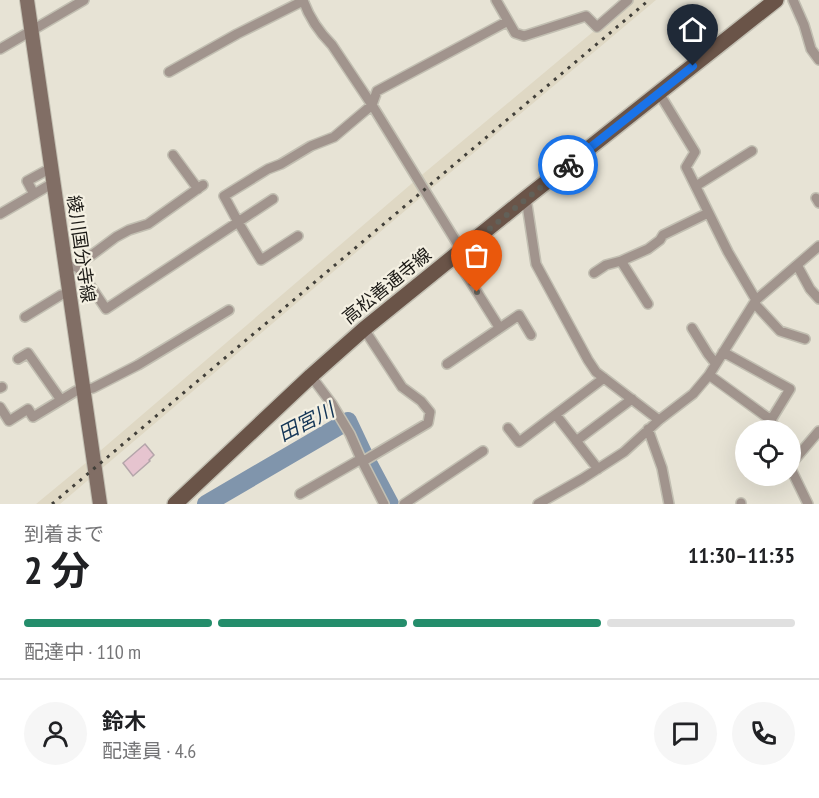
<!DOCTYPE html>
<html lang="ja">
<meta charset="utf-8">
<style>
:root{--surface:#fff;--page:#f6f6f6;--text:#202124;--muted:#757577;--line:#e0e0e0;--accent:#248d6b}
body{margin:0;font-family:"PT Sans Narrow","Noto Sans JP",sans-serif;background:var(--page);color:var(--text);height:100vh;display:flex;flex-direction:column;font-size:22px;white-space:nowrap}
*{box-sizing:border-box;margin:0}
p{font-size:20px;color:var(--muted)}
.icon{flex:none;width:33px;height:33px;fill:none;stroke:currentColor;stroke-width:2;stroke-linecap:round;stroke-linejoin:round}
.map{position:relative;height:504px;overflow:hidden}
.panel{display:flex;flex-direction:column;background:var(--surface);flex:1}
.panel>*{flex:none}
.tools{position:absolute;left:735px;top:420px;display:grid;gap:12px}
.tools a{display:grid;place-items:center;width:66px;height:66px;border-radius:50%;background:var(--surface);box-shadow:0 6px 24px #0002;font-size:30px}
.pin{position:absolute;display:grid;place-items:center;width:51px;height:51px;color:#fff;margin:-62px -26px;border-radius:50% 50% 50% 0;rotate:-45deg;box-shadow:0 0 6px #0007}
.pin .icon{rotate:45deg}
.courier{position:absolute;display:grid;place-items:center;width:60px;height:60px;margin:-30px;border:4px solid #1a73e8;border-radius:50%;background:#fff;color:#222;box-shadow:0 2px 8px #0007}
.overview em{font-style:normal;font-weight:700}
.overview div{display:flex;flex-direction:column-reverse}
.overview{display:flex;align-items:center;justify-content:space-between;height:102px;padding:0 24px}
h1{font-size:39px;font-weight:700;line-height:45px}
.bar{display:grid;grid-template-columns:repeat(4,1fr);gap:9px 6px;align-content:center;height:72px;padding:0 24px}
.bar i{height:8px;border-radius:4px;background:var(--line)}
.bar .current{background:var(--accent)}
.bar p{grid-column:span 4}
.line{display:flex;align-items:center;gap:15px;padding:0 24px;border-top:2px solid var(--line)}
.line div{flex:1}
.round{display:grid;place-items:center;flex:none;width:63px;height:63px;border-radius:32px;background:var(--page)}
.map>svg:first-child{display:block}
</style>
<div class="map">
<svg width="819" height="504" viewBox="0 0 819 504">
<rect width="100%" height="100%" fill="#e7e3d5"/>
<path fill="#dfd8c4" d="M 631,0 L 656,0 L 426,193 L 60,504 L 36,504 L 93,457 L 417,179 Z"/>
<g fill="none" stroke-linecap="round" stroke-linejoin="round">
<path stroke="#8095ac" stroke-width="18" d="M 206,504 L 348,421 L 365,457 L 390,504"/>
</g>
<path fill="#e6c4cf" stroke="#b4a5aa" stroke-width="1.5" d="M 145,444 L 154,455 L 149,460 L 150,461 L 133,476 L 123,463 Z"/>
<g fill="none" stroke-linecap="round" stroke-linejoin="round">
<g stroke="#c2bfb2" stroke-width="12">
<path id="street" d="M 303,0 C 309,17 319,32 332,45 L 372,105 L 462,251
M 496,0 L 515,33 L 524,36 L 586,16 L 597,27 L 628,0
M 793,0 L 804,25 L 811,49 L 819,60
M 0,49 L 84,0
M 169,72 L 237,34 L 303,1
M 659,93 L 695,152 L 686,167 L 728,252 L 756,300
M 173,155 L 198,189
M 696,186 L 752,151
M 34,194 L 27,181 L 51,168
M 526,198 L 536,264 L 588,360 L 596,372 L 659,420
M 816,198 L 819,203
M 0,214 L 48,186 L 54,185
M 298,236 L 261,260 L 238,222 L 224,196 L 268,169 L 281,164 L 311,146 L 334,137 L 372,105 L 377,91 L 508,21
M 455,257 L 499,327
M 621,261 L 648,304
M 797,265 L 810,289 L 819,299
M 77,266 L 116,237 L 129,230 L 148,224 L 203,185
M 66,268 L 77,266 L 106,309 L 273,199
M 594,273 L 606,265 L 621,261 L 648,249 L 660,240 L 663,235 L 708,213
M 754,303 L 780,331 L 805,339
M 25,317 L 61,295 L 69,293
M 692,328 L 708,354 L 716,364
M 723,352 L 790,389 L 771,420
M 18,359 L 28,353 L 61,400
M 447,364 L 519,315 L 531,335
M 709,375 L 771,420 L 776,430
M 311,376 L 332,404 L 350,434 L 361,459 L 384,504
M 0,388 L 2,387
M 0,407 L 9,421 L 28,409 L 33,417 L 76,391 L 93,388 L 138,365 L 229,310
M 556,415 L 598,469
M 508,428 L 519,442 L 604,378
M 648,429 L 662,468 L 669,504
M 576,441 L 632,399
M 362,462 L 428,423 L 430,412 L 421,401 L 402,387 L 364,329
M 790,465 L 819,431
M 790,467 L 808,504
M 300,494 L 361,459
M 404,504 L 483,451
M 538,504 L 582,479 L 624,452 L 659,420 L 693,394 L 709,375 L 756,300 L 819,246
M 741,504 L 741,503"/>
</g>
<g stroke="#c2bfb2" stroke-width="16">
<path id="secondary" d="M 27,0 L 100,504"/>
</g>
<g stroke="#c2bfb2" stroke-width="18">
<path id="primary" d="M 175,504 L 311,376 L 364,329 L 526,198 L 776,0"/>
</g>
<use href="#street" stroke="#a1948d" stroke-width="9"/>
<use href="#secondary" stroke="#816e65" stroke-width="14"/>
<use href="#primary" stroke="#6a5448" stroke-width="15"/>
<path stroke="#413f39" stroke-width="3" stroke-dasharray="3 6" stroke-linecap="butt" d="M 52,504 L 649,0"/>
</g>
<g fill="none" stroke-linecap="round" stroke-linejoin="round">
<path stroke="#626058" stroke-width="6" stroke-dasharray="0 10.8" d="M 477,292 L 455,257 L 568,165"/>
<path stroke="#1a73e8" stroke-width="8" d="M 568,165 L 693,66"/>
</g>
<g text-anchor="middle" stroke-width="4.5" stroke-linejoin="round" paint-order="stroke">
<g font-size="18" fill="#1b1915" stroke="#f4f0e2">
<text transform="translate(81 249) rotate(82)" y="6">綾川国分寺線</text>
<text transform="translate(387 286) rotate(-39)" y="6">高松善通寺線</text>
</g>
<g font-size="20" font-style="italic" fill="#133556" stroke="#f4f0e2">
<text transform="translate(306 422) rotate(-27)" y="7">田宮川</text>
</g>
</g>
</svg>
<div class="tools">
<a><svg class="icon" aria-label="locate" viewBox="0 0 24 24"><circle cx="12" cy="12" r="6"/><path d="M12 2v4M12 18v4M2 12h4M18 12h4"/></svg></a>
</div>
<div class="pin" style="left:477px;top:292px;background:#ea580c"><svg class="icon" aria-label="bag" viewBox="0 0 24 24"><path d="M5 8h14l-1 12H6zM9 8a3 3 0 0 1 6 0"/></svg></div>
<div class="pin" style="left:693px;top:66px;background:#1f2937"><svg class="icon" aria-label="home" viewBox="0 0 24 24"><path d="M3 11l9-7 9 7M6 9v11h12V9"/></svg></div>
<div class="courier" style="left:568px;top:165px"><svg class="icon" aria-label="bike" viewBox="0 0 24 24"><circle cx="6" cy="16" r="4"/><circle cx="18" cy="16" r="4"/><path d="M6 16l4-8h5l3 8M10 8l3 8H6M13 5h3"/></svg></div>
</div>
<section class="panel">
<div class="overview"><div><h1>2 分</h1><p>到着まで</p></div><em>11:30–11:35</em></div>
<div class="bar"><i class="current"></i><i class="current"></i><i class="current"></i><i></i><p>配達中 · 110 m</p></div>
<div class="line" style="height:108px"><a class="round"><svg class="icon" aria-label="person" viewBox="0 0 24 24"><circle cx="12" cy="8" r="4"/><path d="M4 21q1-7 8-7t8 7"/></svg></a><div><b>鈴木</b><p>配達員 · 4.6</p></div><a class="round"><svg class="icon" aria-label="chat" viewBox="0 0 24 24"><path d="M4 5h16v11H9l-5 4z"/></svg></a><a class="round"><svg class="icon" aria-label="phone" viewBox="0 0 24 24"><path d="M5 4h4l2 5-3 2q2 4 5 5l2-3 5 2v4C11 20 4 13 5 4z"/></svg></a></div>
</section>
